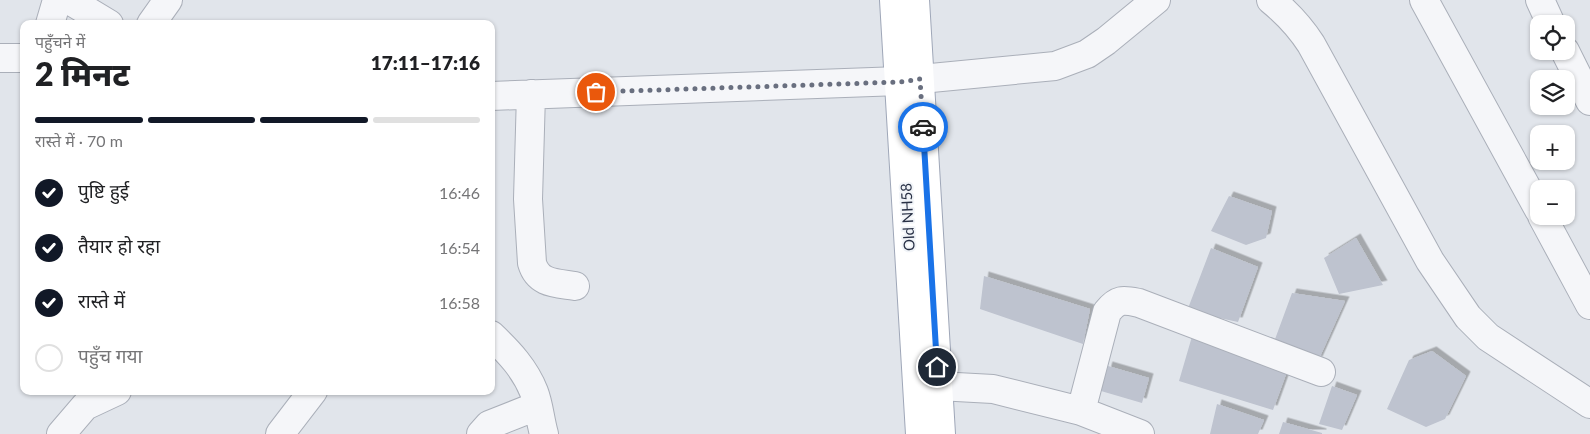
<!DOCTYPE html>
<html lang="hi">
<meta charset="utf-8">
<style>
:root{--surface:#fff;--page:#f2f2f2;--text:#202124;--muted:#757577;--line:#e0e0e0;--accent:#111827}
body{margin:0;font-family:Lato,"Noto Sans Devanagari",sans-serif;background:var(--page);color:var(--text);height:100vh;display:flex;flex-direction:column;font-size:19px;white-space:nowrap}
*{box-sizing:border-box;margin:0}
p{font-size:16px;color:var(--muted)}
.icon{flex:none;width:28px;height:28px;fill:none;stroke:currentColor;stroke-width:2;stroke-linecap:round;stroke-linejoin:round}
.map{position:relative;flex:1;overflow:hidden}
.side{position:absolute;left:20px;top:20px;width:475px;height:375px;display:flex;flex-direction:column;background:var(--surface);border-radius:10px;box-shadow:0 1px 4px #0004}
.side>*{flex:none}
.fabs{position:absolute;left:1530px;top:15px;display:grid;gap:10px}
.fabs a{display:grid;place-items:center;width:45px;height:45px;border-radius:10px;background:var(--surface);box-shadow:0 1px 4px #0004;font-size:25px}
.pin{position:absolute;display:grid;place-items:center;width:42px;height:42px;color:#fff;margin:-21px;border:2px solid #fff;border-radius:50%;box-shadow:0 1px 5px #0007}
.courier{position:absolute;display:grid;place-items:center;width:50px;height:50px;margin:-25px;border:4px solid #1a73e8;border-radius:50%;background:#fff;color:#222;box-shadow:0 1px 6px #0007}
.overview em{font-style:normal;font-weight:800}
.overview div{display:flex;flex-direction:column-reverse}
.overview{display:flex;align-items:center;justify-content:space-between;height:85px;padding:0 15px}
h1{font-size:32px;font-weight:800;line-height:38px}
.bar{display:grid;grid-template-columns:repeat(4,1fr);gap:8px 5px;align-content:center;height:60px;padding:0 15px}
.bar i{height:6px;border-radius:4px;background:var(--line)}
.bar .on{background:var(--accent)}
.bar p{grid-column:span 4}
ol{padding:0 15px;list-style:none}
li{display:flex;align-items:center;gap:15px;height:55px}
li p{margin-inline-start:auto}
li .icon{padding:5px;border-radius:50%;background:var(--accent);color:#fff;stroke-width:4}
li:last-child{color:var(--muted)}
li i{width:28px;height:28px;border:2px solid var(--line);border-radius:50%}
.map>svg:first-child{display:block}
</style>
<div class="map">
<svg width="1590" height="434" viewBox="0 0 1590 434">
<defs>
<filter id="shadow"><feDropShadow dx="4.5" dy="-4.5" stdDeviation="0" flood-color="#0004"/></filter>
</defs>
<rect width="100%" height="100%" fill="#e1e5eb"/>
<path fill="#bec3cf" filter="url(#shadow)" d="M 1229,196 L 1272,211 L 1266,238 L 1246,245 L 1211,231 Z
M 1356,238 L 1383,285 L 1339,294 L 1324,258 Z
M 1211,248 L 1258,267 L 1238,322 L 1187,311 Z
M 984,276 L 1090,309 L 1083,344 L 980,309 Z
M 1292,293 L 1345,301 L 1318,361 L 1274,342 Z
M 1193,333 L 1289,366 L 1273,410 L 1179,381 Z
M 1432,351 L 1466,376 L 1445,419 L 1426,427 L 1387,409 L 1409,360 Z
M 1108,366 L 1149,378 L 1142,403 L 1101,391 Z
M 1332,386 L 1357,395 L 1342,430 L 1319,424 Z
M 1217,404 L 1264,420 L 1258,434 L 1210,434 Z
M 1283,422 L 1322,433 L 1322,434 L 1279,434 Z"/>
<g fill="none" stroke-linecap="round" stroke-linejoin="round">
<g stroke="#aaafb9" stroke-width="30">
<path id="minor" d="M 69,0 L 109,24
M 1271,0 C 1287,13 1300,27 1311,44 L 1430,261 L 1468,317 L 1488,337 L 1590,404
M 1424,0 L 1539,210
M 1540,0 L 1551,24
M 50,24 L 57,0
M 151,24 L 168,0
M 1565,51 L 1590,101
M 0,58 L 24,58
M 531,94 L 528,199 L 532,263 C 538,284 556,283 575,286
M 491,96 L 900,81 L 1055,66 L 1087,54 L 1106,41 L 1156,0
M 1542,216 L 1590,305
M 491,335 C 509,352 525,369 534,392 C 539,405 540,420 544,434
M 938,386 L 993,389 L 1081,411 L 1140,434
M 1081,411 L 1107,312 C 1118,298 1124,300 1139,303 L 1321,372
M 61,434 L 85,406 L 117,391
M 280,434 L 313,391
M 481,434 L 489,425 L 537,406"/>
</g>
<g stroke="#9fa7b8" stroke-width="30">
<path id="major" d="M 894,0 L 920,434
M 915,0 L 941,434"/>
</g>
<use href="#minor" stroke="#f5f6f9" stroke-width="28"/>
<use href="#major" stroke="#fff" stroke-width="28"/>
</g>
<g fill="none" stroke-linecap="round" stroke-linejoin="round">
<path stroke="#696f7f" stroke-width="5" stroke-dasharray="0 9" d="M 596,92 L 900,82 L 920,79 L 923,127"/>
<path stroke="#1a73e8" stroke-width="6" d="M 923,127 L 937,367"/>
</g>
<g text-anchor="middle" stroke-width="4" stroke-linejoin="round" paint-order="stroke">
<g font-size="15" fill="#283045" stroke="#f1f4f8">
<text transform="translate(908 217) rotate(-93)" y="5">Old NH58</text>
</g>
</g>
</svg>
<div class="fabs">
<a><svg class="icon" aria-label="locate" viewBox="0 0 24 24"><circle cx="12" cy="12" r="6"/><path d="M12 2v4M12 18v4M2 12h4M18 12h4"/></svg></a>
<a><svg class="icon" aria-label="layers" viewBox="0 0 24 24"><path d="M12 4l9 5-9 5-9-5zM3 14l9 5 9-5"/></svg></a>
<a>+</a>
<a>−</a>
</div>
<div class="pin" style="left:596px;top:92px;background:#ea580c"><svg class="icon" aria-label="bag" viewBox="0 0 24 24"><path d="M5 8h14l-1 12H6zM9 8a3 3 0 0 1 6 0"/></svg></div>
<div class="pin" style="left:937px;top:367px;background:#1f2937"><svg class="icon" aria-label="home" viewBox="0 0 24 24"><path d="M3 11l9-7 9 7M6 9v11h12V9"/></svg></div>
<div class="courier" style="left:923px;top:127px"><svg class="icon" aria-label="car" viewBox="0 0 24 24"><path d="M5 17H2v-5l4-1 3-4h7l3 4 3 1v5h-3M9 17h6M6 11h13"/><circle cx="7" cy="17" r="2"/><circle cx="17" cy="17" r="2"/></svg></div>
<section class="side">
<div class="overview"><div><h1>2 मिनट</h1><p>पहुँचने में</p></div><em>17:11–17:16</em></div>
<div class="bar"><i class="on"></i><i class="on"></i><i class="on"></i><i></i><p>रास्ते में · 70 m</p></div>
<ol>
<li><svg class="icon" aria-label="check" viewBox="0 0 24 24"><path d="M5 12l5 5 9-10"/></svg>पुष्टि हुई<p>16:46</p></li>
<li><svg class="icon" aria-label="check" viewBox="0 0 24 24"><path d="M5 12l5 5 9-10"/></svg>तैयार हो रहा<p>16:54</p></li>
<li><svg class="icon" aria-label="check" viewBox="0 0 24 24"><path d="M5 12l5 5 9-10"/></svg>रास्ते में<p>16:58</p></li>
<li><i></i>पहुँच गया</li>
</ol>
</section>
</div>
